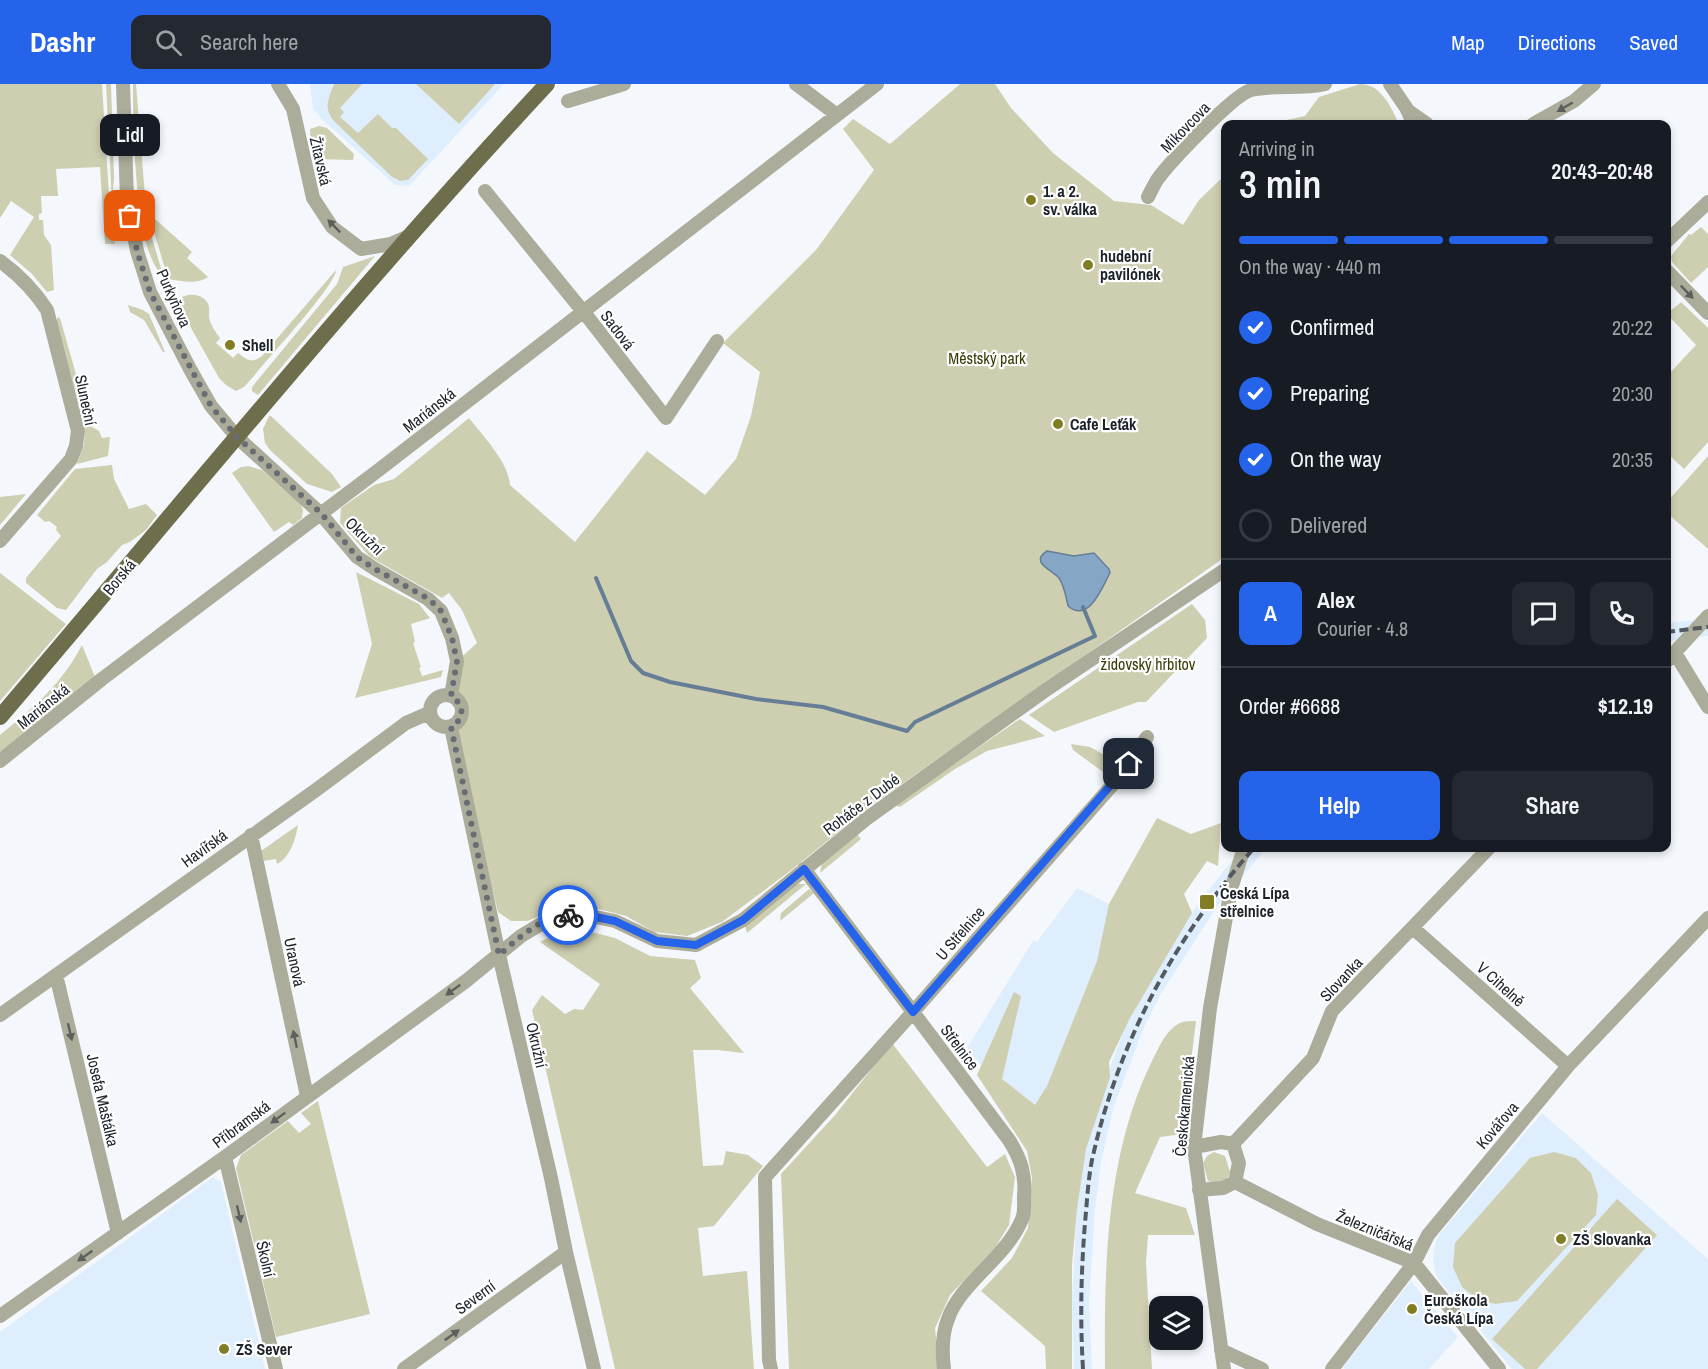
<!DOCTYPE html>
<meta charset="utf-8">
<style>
:root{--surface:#171b24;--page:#242831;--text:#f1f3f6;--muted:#9ea1a6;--line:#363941;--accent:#2563eb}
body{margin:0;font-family:"Archivo Narrow",sans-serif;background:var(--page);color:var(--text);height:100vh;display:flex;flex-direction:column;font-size:22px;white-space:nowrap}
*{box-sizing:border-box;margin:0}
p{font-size:20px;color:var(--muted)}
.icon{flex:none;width:33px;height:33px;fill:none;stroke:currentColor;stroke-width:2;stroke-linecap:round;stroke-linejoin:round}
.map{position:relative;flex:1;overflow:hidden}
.side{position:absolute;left:1221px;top:36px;width:450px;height:732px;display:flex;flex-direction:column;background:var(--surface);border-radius:12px;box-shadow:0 3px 9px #0003}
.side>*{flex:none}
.buttons{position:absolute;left:1149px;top:1212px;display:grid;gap:12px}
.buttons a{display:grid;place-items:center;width:54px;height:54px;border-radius:12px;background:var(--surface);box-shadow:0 3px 9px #0003;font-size:30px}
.pin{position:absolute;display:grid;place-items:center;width:51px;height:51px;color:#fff;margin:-26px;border-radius:12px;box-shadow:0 3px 9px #0006}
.courier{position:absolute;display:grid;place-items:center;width:60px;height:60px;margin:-30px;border:4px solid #2563eb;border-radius:50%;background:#fff;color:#222;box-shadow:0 2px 8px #0007}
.bubble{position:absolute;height:42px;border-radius:12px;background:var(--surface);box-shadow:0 3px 9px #0003;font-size:20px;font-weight:600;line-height:42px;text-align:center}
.headline em{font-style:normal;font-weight:600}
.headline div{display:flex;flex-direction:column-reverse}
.headline{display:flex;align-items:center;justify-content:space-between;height:102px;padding:0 18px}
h1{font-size:39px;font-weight:600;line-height:45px}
.bar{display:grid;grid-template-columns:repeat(4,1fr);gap:9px 6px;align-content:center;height:72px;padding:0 18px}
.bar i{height:8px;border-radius:4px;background:var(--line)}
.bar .selected{background:var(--accent)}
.bar p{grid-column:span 4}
.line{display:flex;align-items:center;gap:15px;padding:0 18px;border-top:2px solid var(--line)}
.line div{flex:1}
.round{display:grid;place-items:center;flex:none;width:63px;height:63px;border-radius:12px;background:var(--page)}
ol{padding:0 18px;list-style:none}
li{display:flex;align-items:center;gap:18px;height:66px}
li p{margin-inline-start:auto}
li .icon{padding:6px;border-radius:50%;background:var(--accent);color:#fff;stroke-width:4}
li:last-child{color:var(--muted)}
li i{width:33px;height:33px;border:3px solid var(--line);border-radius:50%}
.primary-button{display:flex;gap:12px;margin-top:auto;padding:12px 18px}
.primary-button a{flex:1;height:69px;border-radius:12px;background:var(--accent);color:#fff;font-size:24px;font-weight:600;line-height:69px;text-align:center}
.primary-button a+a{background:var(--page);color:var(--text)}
header{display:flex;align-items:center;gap:36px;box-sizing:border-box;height:84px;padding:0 30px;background:var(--accent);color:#fff}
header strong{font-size:28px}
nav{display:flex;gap:33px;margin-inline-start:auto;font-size:21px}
.search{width:420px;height:54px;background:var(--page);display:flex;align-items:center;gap:15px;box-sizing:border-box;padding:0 21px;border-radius:12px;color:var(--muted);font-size:22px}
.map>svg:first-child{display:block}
</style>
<header>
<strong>Dashr</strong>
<div class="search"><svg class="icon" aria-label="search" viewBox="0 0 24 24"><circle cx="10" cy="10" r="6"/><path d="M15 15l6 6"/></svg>Search here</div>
<nav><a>Map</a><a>Directions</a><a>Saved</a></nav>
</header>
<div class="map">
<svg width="1708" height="1285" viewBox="0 0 1708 1285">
<rect width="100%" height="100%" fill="#f4f8fc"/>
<path fill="#deeefd" d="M 310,0 L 504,0 L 409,102 L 395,101 L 321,34 L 313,25 Z
M 1708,535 L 1708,552 L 1667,557 L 1666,539 Z
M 1242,764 L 1266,764 L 1216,824 L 1162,908 L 1144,943 L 1113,1025 L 1101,1078 L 1095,1125 L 1089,1217 L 1092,1285 L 1074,1285 L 1072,1217 L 1077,1123 L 1084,1075 L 1096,1020 L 1128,936 L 1167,866 L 1202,814 Z
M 1077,804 L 1109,820 L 1137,844 L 1057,1058 L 1007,1014 L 967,964 L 1033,857 L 1037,858 Z
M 1542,1029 L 1708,1175 L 1708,1285 L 1512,1285 L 1438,1195 L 1435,1188 L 1433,1176 L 1435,1160 L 1439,1151 Z
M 213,1093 L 221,1098 L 265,1285 L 0,1285 L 0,1248 Z
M 1411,1197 L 1458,1253 L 1429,1285 L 1345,1285 L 1343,1283 Z"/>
<path fill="#ceceb1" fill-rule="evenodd" d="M 0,0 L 102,0 L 110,128 L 115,160 L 105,160 L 100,83 L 56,85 L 58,112 L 41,112 L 42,129 L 39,130 L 39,136 L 43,136 L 44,151 L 51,161 L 54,206 L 47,208 L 32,190 L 10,171 L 34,133 L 11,117 L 0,134 Z
M 106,0 L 111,0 L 114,93 L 112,118 Z
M 133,0 L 136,0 L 147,137 L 163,191 C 134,171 133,36 133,0 Z
M 334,0 L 362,0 L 340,24 L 344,28 L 340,33 L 358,49 L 378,30 L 392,44 L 396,44 L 428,75 L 408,96 L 400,97 L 391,92 L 333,36 C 323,23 329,14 334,0 Z
M 416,0 L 495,0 L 459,40 Z
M 960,0 L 995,0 L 1011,24 L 1053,69 L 1114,117 L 1151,121 L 1183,141 L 1199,116 L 1225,91 L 1225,473 L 865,726 L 794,784 L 722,838 L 687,852 L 654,848 L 626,832 L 591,823 L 563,823 L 527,837 L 511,837 L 498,828 L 451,643 C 465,633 465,623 451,612 L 457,577 L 477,559 L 462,526 L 449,509 L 442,514 L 370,473 L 340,439 L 341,424 L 374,401 L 394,395 L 469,334 C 483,352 509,379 510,401 L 575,458 L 647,367 L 705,411 L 736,375 L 751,332 L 760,288 L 723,259 L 816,166 L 874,86 L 843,45 L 853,35 L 890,60 ZM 1047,467 L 1074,472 L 1094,469 L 1109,485 L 1110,488 L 1096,513 L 1068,522 L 1061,498 Z
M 1360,0 C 1381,0 1391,23 1399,40 L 1278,40 L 1282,37 L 1305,32 L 1319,13 Z
M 319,42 L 327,44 L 354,70 L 353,76 L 315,75 L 311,64 L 310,45 Z
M 154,134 L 192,168 L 187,174 L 208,193 C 197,201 181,197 168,195 L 152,141 Z
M 1701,143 L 1708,150 L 1708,183 L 1691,199 L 1672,178 L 1671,172 L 1689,150 L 1691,151 Z
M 375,172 L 258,311 L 252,307 L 252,303 L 337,200 L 343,183 Z
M 336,186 C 336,201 268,274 254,292 L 244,303 L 236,307 L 226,301 L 219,294 L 176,217 C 184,209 200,208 207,218 C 210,222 209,227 209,232 C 210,241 215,247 220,254 L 216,259 L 233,274 L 238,269 C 247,276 252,280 262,272 Z
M 1681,218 L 1708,244 L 1708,358 L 1684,385 L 1666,368 L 1667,292 L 1696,261 L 1667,230 Z
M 128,221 L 143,226 L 149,230 L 165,268 L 163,268 L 144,236 L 130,228 Z
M 58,233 L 60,234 L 89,336 L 92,343 L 99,347 L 102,354 L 110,353 L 108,372 L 77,380 L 84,361 L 85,343 L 56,237 Z
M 269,332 L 271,332 L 332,390 L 341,403 L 332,408 L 307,400 L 270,366 L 265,359 L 263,345 Z
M 1708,372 L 1708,465 L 1667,429 L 1666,419 Z
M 112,381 L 114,395 L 129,425 L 146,420 L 157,431 L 146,446 L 130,458 L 122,461 L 107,478 L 97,485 L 66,526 L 57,524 L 26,499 L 26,494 L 61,452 L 56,446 L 57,443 L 49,437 L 45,438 L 37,431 L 75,385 Z
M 248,382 L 262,386 L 300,419 L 303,426 L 302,434 L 293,441 L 289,438 L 274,448 L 232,389 L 241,383 Z
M 26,410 L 0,441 L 0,413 Z
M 356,488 L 419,520 L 430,534 L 411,540 L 415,558 L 413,559 L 421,583 L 419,584 L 422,592 L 443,586 L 441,593 L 355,614 L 372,560 Z
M 0,489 L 66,540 L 0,617 Z
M 1192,520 L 1205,536 L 1207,554 L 1146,618 L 1138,618 L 1054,648 L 1029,631 Z
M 82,561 L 95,593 L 0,670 L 0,651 C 34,623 61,601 82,561 Z
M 1020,635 L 1045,652 L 987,667 L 955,685 L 900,723 L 894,721 Z
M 1071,660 L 1090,663 L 1119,679 L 1110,693 L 1073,666 Z
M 1157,734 L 1191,750 L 1221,739 L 1218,782 L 1207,777 L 1184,810 L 1192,829 L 1130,934 L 1109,978 L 1110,993 L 1086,1065 L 1077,1125 L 1072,1181 L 1072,1285 L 1046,1285 L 1045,1262 L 981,1207 L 1012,1174 L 1028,1144 L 1032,1094 L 1027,1067 L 977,991 L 1014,908 L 1021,912 L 1002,995 L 1035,1021 L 1047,1002 L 1097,877 L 1109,820 Z
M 298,741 C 296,754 290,774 277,780 L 276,775 L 264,777 L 261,767 Z
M 857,750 L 861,755 L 820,789 L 822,779 Z
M 798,800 L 806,800 L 747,849 L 745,842 L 792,802 Z
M 809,805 L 814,809 L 780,837 L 781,829 Z
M 580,845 L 615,854 L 650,872 L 695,876 L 701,894 L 690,904 L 744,969 L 717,966 L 693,966 L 703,1082 L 723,1081 L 726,1067 L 748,1071 L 763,1082 L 714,1142 L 698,1144 L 703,1192 L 747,1187 L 754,1285 L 615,1285 L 532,926 L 542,911 L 565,930 L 574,925 L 583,926 L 600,900 L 540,858 L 561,847 Z
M 1196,937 L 1182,1050 L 1160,1053 L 1135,1109 L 1186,1124 L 1195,1151 L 1148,1151 L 1146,1179 L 1152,1285 L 1105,1285 C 1104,1182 1106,1070 1152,977 C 1159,963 1165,948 1178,940 C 1182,937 1190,937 1196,937 Z
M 892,959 L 987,1083 L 1005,1070 L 1015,1093 L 1009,1141 L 995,1164 L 950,1211 L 935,1244 L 939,1285 L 789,1285 L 781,1090 L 836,1030 Z
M 318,1017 L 370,1230 L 276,1253 L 236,1084 L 241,1071 L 288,1037 L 299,1049 L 311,1040 L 301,1029 Z
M 1214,1068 L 1225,1072 L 1230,1088 L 1228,1094 L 1216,1100 L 1208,1097 L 1203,1079 L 1207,1072 Z
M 1554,1068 L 1576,1074 L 1591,1089 L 1598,1111 L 1596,1131 L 1517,1217 L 1495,1220 L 1478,1216 L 1462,1203 L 1453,1183 L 1455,1159 L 1530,1074 Z
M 1617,1115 L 1657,1151 L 1537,1285 L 1525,1285 L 1492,1255 Z"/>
<path fill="#85a6c4" stroke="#657e96" stroke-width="1.5" d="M 1047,467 L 1074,472 L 1094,469 L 1109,485 L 1110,489 C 1102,503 1089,540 1068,522 C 1066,513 1064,501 1059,494 C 1052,486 1029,478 1047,467 Z"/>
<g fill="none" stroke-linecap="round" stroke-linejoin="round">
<path stroke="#657e96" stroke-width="4" d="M 596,494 L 631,577 L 643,589 L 670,598 L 756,615 L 823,623 L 907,647 L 915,638 L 1095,552 L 1083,523"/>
<path stroke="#acac9a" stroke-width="14" d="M 123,0 L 127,115 L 137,167 L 150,208 L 190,285 L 211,322 L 237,353 L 320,429 L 357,473 L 375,485 L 428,515 L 441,527 L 452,554 L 457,577 L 451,612
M 278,0 L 293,25 L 313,114 L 332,143 L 361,165 L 391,160 L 407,153
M 796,0 L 837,31
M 1390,0 L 1407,25 L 1413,40
M 568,17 L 624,0
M 1407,26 L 1427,40
M 1533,40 L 1574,17 L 1594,0
M 485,107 L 590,236 L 666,334 L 717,257
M 1148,113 C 1151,107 1154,101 1157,96 C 1169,79 1233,11 1251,6 C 1276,0 1301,6 1325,0
M 1666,158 L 1708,118
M 0,177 C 19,191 34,206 47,226 L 78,347 L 76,362 L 71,375 L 0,457
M 1666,186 L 1708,229
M 1675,569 L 1708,623
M 1666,578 L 1708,532
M430 627a16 16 0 1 1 32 0a16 16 0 1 1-32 0Z
M 451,643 L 499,871 L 551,1094 L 566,1168 L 594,1285
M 0,677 L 102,595 L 380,385 L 877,0
M 251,751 L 307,1012
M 804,785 L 913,928 L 1122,690 L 1147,653
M 1413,844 L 1568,982
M 56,891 L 118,1149
M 0,931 L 316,706 L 406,639 L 429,629
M 1233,1060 L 1313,974 L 1332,927 L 1489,764
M 1233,1060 L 1239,1079 L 1235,1098
M 1194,1063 L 1221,1058 L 1233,1060
M 225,1073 L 276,1285
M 1235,1098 L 1317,1140 L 1414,1179 L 1499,1285
M 1199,1106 L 1223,1104 L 1235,1098
M 0,1232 L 225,1073 L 466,897 L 521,852 L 541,840 L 562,831 L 586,831 L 615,837 L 657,857 L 696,861 L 743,836 L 866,735 L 1043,608 L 1226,485
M 1221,1266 L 1262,1285
M 404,1285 L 566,1168
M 771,1285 L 769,1276 L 765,1093 L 913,928 L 1009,1056 C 1021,1075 1026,1091 1024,1113 C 1024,1120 1025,1129 1022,1135 C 1007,1173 960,1199 948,1235 C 942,1250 942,1269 944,1285
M 1224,1285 L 1194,1063 L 1210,924 L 1231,805 L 1244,764
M 1332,1285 L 1414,1179 L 1428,1151 L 1568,982 L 1708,834"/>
<path stroke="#6e6e4d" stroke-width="16" d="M 0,633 C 181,421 357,204 547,0"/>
<path stroke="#545a61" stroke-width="4" stroke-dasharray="9 4.5" stroke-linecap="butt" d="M 1666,548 L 1708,543
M 1083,1285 C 1080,1236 1081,1188 1085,1139 C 1087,1118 1088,1096 1092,1076 C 1118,958 1175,853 1254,764"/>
</g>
<defs><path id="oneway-solid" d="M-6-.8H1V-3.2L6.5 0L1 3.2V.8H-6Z" transform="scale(1.5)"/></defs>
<g fill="#5c605c">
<use href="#oneway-solid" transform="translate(1565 23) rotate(150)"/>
<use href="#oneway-solid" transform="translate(334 142) rotate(-134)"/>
<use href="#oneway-solid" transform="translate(1687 208) rotate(46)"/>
<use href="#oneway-solid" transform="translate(453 906) rotate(144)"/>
<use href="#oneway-solid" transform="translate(70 948) rotate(77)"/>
<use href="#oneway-solid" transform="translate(295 955) rotate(-102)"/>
<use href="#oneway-solid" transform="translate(278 1034) rotate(143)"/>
<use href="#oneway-solid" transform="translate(239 1130) rotate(77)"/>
<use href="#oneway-solid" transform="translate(85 1172) rotate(145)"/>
<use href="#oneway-solid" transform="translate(452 1251) rotate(-36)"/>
</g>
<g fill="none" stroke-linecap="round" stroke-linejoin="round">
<path stroke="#676d73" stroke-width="6" stroke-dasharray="0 10.8" d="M 130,132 L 137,167 L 150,208 L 211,322 L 237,353 L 321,429 L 357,473 L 375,485 L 429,515 L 441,527 L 452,554 L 457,577 L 451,612 C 465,621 465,635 451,643 L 499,871 C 518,855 541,832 568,831"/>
<path stroke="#2563eb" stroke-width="8" d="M 568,831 L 586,831 L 615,837 L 657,857 L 696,861 L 743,836 L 804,785 L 913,928 L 1129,680"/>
</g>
<g fill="#807d24" stroke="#fff" stroke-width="2">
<circle cx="1031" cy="116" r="6"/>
<circle cx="1088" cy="181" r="6"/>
<circle cx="230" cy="261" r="6"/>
<circle cx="1058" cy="340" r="6"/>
<rect x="1199" y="810" width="16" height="16" rx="3"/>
<circle cx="1561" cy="1155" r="6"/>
<circle cx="1412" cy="1225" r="6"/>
<circle cx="224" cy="1265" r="6"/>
</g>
<g text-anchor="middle" stroke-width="4.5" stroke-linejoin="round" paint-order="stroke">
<g font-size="16" fill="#1b2229" stroke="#fff">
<text transform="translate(1185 43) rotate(-46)" y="6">Mikovcova</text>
<text transform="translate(321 77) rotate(77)" y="6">Žitavská</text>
<text transform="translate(174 214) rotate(66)" y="6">Purkyňova</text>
<text transform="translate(618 246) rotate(53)" y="6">Sadová</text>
<text transform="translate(86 316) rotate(78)" y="6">Sluneční</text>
<text transform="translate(429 326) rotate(-38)" y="6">Mariánská</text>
<text transform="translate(365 452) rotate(44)" y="6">Okružní</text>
<text transform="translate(119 493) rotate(-50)" y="6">Borská</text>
<text transform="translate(43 622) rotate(-39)" y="6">Mariánská</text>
<text transform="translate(861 720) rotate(-37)" y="6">Roháče z Dubé</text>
<text transform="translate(204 764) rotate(-36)" y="6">Havířská</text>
<text transform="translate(960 849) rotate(-49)" y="6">U Střelnice</text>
<text transform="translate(295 878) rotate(78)" y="6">Uranová</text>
<text transform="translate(1341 895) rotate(-47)" y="6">Slovanka</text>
<text transform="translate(1501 900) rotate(42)" y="6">V Cihelně</text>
<text transform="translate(537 961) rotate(77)" y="6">Okružní</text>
<text transform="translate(960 963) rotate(53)" y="6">Střelnice</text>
<text transform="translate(103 1016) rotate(77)" y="6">Josefa Maštálka</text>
<text transform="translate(1184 1022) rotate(-85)" y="6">Českokamenická</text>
<text transform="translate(241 1040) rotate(-37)" y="6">Příbramská</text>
<text transform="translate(1497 1041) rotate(-50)" y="6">Kovářova</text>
<text transform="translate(1375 1146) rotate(22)" y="6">Železničářská</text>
<text transform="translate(266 1175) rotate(77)" y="6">Školní</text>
<text transform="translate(475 1213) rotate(-36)" y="6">Severní</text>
</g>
<g font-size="16" font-weight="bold" fill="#1b2229" stroke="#fff" text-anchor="start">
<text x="1043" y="113">1. a 2.<tspan x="1043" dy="18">sv. válka</tspan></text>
<text x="1100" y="178">hudební<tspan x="1100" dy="18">pavilónek</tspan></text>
<text x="242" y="267">Shell</text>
<text x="1070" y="346">Cafe Leťák</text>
<text x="1220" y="815">Česká Lípa<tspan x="1220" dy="18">střelnice</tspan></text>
<text x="1573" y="1161">ZŠ Slovanka</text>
<text x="1424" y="1222">Euroškola<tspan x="1424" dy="18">Česká Lípa</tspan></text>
<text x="236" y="1271">ZŠ Sever</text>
</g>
<g font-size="16" fill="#3d3b06" stroke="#fff">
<text x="987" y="280">Městský park</text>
<text x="1148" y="586">židovský hřbitov</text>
</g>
</g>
</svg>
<div class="buttons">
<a><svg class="icon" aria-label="layers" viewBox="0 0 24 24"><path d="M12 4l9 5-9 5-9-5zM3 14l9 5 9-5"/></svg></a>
</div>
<div class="pin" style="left:130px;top:132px;background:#ea580c"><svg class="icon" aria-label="bag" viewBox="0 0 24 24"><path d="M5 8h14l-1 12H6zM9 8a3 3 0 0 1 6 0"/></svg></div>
<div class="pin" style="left:1129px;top:680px;background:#1f2937"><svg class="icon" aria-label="home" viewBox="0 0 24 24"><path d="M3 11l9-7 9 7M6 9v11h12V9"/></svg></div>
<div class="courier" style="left:568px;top:831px"><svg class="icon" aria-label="bike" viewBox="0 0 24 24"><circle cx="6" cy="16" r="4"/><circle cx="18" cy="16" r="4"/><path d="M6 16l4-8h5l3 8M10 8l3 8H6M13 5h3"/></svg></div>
<div class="bubble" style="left:100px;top:30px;width:60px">Lidl</div>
<section class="side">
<div class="headline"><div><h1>3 min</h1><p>Arriving in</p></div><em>20:43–20:48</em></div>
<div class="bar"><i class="selected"></i><i class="selected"></i><i class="selected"></i><i></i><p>On the way · 440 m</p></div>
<ol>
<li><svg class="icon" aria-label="check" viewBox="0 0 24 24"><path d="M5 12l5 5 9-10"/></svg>Confirmed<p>20:22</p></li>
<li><svg class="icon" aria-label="check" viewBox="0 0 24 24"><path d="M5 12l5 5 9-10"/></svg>Preparing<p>20:30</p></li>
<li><svg class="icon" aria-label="check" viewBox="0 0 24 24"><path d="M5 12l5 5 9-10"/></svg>On the way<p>20:35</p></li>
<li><i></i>Delivered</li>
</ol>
<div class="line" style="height:108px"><b class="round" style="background:var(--accent);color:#fff">A</b><div><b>Alex</b><p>Courier · 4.8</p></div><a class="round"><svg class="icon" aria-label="chat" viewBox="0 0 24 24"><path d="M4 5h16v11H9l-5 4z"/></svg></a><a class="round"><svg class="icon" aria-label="phone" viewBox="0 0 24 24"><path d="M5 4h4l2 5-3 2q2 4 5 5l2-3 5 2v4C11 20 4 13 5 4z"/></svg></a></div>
<div class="line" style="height:78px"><div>Order #6688</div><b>$12.19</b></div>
<div class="primary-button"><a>Help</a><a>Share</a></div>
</section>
</div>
